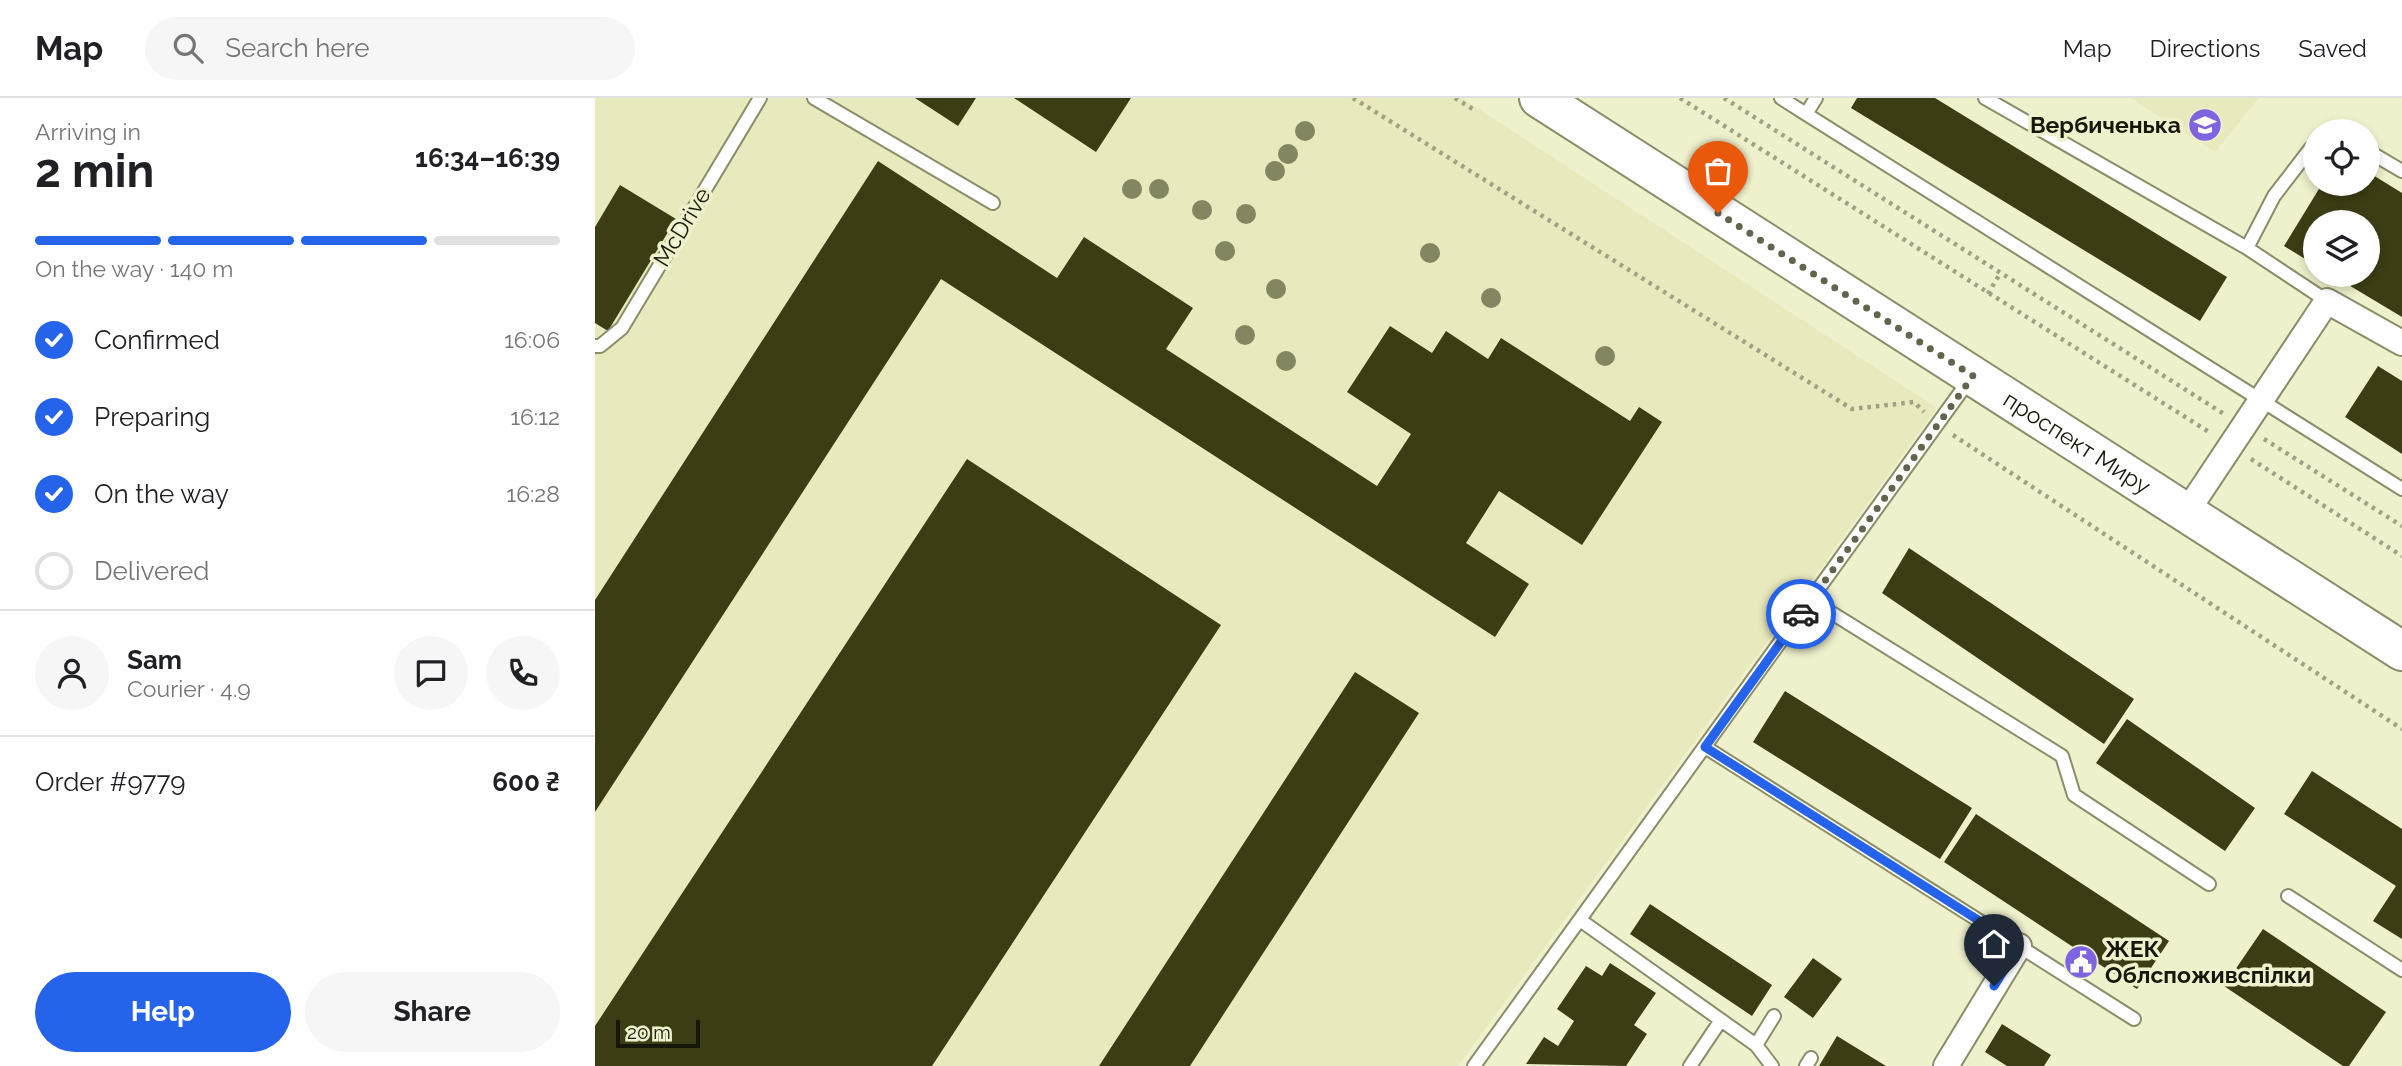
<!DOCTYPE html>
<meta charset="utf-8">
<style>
:root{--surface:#fff;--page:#f6f6f6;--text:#202124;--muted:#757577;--line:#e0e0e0;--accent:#2563eb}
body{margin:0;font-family:Raleway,sans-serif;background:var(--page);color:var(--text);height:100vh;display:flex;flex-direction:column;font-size:26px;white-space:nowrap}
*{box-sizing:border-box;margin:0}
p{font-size:23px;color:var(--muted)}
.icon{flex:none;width:38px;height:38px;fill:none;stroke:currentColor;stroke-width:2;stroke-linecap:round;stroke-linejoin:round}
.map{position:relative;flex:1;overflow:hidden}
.side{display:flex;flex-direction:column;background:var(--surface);width:595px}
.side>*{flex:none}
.tools{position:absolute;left:1708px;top:21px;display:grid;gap:14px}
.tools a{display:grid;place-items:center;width:77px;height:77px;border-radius:50%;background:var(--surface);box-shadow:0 4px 10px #0003;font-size:35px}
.scale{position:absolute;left:21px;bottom:18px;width:84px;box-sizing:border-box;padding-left:7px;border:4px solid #18180a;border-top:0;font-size:19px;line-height:24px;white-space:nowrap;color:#18180a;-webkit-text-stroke:5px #eff1cc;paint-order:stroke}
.pin{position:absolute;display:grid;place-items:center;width:60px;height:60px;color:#fff;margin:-72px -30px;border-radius:50% 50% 50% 0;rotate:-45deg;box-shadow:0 0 7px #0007}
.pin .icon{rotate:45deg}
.courier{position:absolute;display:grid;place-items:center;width:70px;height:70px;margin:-35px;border:5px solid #2563eb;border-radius:50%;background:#fff;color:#222;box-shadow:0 2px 9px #0007}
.head em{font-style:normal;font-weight:700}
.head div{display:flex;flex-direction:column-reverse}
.head{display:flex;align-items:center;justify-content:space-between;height:119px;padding:0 35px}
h1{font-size:46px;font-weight:700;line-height:52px}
.bar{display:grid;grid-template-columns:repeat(4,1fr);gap:10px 7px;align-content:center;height:84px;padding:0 35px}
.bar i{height:9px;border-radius:5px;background:var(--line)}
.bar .selected{background:var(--accent)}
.bar p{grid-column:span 4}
.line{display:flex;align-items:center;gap:18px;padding:0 35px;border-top:2px solid var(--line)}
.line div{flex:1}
.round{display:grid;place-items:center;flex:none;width:74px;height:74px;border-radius:37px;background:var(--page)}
ol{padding:0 35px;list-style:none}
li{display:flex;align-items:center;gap:21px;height:77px}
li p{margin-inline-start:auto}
li .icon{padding:7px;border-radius:50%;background:var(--accent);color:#fff;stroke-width:4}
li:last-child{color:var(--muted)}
li i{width:38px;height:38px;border:4px solid var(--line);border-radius:50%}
.primary-button{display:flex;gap:14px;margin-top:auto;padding:14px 35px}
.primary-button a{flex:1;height:80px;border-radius:42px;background:var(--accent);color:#fff;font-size:28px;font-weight:700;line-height:80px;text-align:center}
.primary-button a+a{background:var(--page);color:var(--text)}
header{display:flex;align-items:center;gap:42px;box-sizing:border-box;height:98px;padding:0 35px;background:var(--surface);border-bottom:2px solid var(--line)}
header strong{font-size:33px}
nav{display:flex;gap:38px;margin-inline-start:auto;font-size:24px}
.search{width:490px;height:63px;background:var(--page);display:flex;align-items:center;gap:18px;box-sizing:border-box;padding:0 24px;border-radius:38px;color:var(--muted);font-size:26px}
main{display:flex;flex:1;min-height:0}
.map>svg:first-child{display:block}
</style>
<header>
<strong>Map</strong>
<div class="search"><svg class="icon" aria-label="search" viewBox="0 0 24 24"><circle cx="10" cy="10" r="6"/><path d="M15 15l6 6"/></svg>Search here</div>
<nav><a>Map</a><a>Directions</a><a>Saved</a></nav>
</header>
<main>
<section class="side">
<div class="head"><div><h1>2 min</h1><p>Arriving in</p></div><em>16:34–16:39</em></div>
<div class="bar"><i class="selected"></i><i class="selected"></i><i class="selected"></i><i></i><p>On the way · 140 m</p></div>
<ol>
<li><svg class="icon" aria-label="check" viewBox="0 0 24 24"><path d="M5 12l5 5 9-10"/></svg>Confirmed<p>16:06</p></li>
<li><svg class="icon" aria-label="check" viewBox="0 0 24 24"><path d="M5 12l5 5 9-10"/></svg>Preparing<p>16:12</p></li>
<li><svg class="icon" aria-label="check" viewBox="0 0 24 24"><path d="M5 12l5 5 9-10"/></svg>On the way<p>16:28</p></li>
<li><i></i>Delivered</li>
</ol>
<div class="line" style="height:126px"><a class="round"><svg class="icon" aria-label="person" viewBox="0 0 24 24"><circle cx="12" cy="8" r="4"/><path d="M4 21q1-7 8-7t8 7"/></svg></a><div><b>Sam</b><p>Courier · 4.9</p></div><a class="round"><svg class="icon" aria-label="chat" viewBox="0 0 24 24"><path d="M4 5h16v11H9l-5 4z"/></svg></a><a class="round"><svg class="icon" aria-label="phone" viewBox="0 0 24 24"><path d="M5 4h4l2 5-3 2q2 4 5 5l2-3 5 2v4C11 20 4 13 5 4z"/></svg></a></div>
<div class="line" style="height:91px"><div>Order #9779</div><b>600 ₴</b></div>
<div class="primary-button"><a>Help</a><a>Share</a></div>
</section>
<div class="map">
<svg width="1807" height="968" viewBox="0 0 1807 968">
<rect width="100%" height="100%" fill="#eff1cc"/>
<path fill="#e8e9bc" d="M 0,0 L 867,0 L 1342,310 L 863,968 L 0,968 Z
M 1535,0 L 1664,0 L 1620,54 Z"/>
<path fill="#3d3d15" d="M 320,0 L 381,0 L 363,28 Z
M 419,0 L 536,0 L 501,54 Z
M 1262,0 L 1340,0 L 1632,179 L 1605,223 L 1256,10 Z
M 283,63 L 462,180 L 489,139 L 598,210 L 571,251 L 782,388 L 816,336 L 752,294 L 795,228 L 837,255 L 851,233 L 893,261 L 906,240 L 1035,323 L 1044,309 L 1067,324 L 987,447 L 904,393 L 871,445 L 934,486 L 900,539 L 346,181 L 0,714 L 0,502 Z
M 1773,74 L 1807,95 L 1807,219 L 1737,177 L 1773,177 L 1773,124 L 1720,124 L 1720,167 L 1689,148 L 1727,86 L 1747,86 L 1758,92 L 1761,86 L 1773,86 Z
M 25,87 L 81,121 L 13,233 L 0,225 L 0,129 Z
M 1783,268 L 1807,283 L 1807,356 L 1750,319 Z
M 372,361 L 626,527 L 337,968 L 0,968 L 0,928 Z
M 1314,450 L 1539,601 L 1509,646 L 1287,495 Z
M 760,574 L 824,615 L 595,968 L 504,968 Z
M 1190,593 L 1377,710 L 1345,761 L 1158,644 Z
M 1532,621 L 1660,710 L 1630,753 L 1501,665 Z
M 1717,673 L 1807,731 L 1807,841 L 1778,823 L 1801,788 L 1689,716 Z
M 1381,716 L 1574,843 L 1542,891 L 1349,764 Z
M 1055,806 L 1177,887 L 1157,918 L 1035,836 Z
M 1668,831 L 1791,914 L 1754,968 L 1748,968 L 1629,888 Z
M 1218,860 L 1247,881 L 1218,920 L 1189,899 Z
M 1015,865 L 1061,895 L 1039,927 L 1052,936 L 1031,968 L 931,966 L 949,939 L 963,948 L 979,923 L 962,911 L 991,868 L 1007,878 Z
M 1407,926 L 1456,957 L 1449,968 L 1412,968 L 1390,954 Z
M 1242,938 L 1291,968 L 1224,968 Z"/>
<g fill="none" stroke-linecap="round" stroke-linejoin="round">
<g stroke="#8b8c6a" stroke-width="16">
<path id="lane" d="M 219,0 L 398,105
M 1186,0 L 1211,16 L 1221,0
M 1390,0 L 1652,150 L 1732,203
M 1211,16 L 1807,391
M 1773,53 L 1807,73
M 1652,150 L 1679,98 L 1716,50 L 1720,49
M 0,248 L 5,248 L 27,230 L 165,0
M 1216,502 L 1467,658 L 1479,697 L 1614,786
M 1110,649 L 1539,921
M 1693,798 L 1807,872
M 985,822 L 1161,947 L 1179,918
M 1161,947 L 1177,968
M 879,968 L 1375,281
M 1095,968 L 1126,922
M 1211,968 L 1216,960"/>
</g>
<g stroke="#8b8c6a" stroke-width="28">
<path id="street" d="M 1591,415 L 1732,203 L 1807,245
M 1351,968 L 1424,848"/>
</g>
<g stroke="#8b8c6a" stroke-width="42">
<g id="primary">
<path id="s1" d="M 944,0 L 1807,553"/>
</g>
</g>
<path stroke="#a0a185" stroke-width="4.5" stroke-dasharray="3.5 5" stroke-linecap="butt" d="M 758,0 L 1257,311 L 1319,304 L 1329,314
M 860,0 L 881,13
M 1085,0 L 1614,334
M 1129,0 L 1629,316
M 1393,196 L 1404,177
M 1358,337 L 1807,631
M 1669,341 L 1807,428
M 1656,361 L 1807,458"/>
<use href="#lane" stroke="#fff" stroke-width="12"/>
<use href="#street" stroke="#fff" stroke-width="24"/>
<use href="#primary" stroke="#fff" stroke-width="38"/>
</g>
<g fill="#848561">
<circle cx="710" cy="33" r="10"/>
<circle cx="693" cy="56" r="10"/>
<circle cx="680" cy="73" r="10"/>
<circle cx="537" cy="91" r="10"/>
<circle cx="564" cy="91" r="10"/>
<circle cx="607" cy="112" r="10"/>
<circle cx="651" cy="116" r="10"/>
<circle cx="630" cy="153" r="10"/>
<circle cx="835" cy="155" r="10"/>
<circle cx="681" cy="191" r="10"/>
<circle cx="896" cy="200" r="10"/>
<circle cx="650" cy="237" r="10"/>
<circle cx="1010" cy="258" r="10"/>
<circle cx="691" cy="263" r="10"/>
</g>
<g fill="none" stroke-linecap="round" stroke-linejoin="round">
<path stroke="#63644e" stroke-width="7" stroke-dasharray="0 12.6" d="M 1123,115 L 1378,278 L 1206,516"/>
<path stroke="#2563eb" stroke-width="9" d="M 1206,516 L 1110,649 L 1424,848 L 1399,888"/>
</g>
<defs>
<g id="school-disc" transform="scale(1.75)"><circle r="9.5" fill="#7f64e0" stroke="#eff1cc"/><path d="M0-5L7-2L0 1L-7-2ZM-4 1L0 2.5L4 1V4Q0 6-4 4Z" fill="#fff"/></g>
<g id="civic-disc" transform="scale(1.75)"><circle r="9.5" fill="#7f64e0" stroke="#eff1cc"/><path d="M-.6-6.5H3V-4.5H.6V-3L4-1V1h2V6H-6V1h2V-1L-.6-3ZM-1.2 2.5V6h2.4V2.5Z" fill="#fff"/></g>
</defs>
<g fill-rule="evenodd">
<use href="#school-disc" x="1610" y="27"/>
<use href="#civic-disc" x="1486" y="864"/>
</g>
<g text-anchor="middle" stroke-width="7" stroke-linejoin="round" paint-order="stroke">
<g font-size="23" font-weight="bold" fill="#18180a" stroke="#eff1cc" text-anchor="end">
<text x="1586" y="35">Вербиченька</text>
<text x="1510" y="859" text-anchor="start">ЖЕК<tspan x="1510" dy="26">Облспоживспілки</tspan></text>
</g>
<g font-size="23" fill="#18180a" stroke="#eff1cc">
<text transform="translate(87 129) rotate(-59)" y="8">McDrive</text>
<text dy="8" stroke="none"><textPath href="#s1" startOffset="639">проспект Миру</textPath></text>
</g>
</g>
</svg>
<div class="tools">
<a><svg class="icon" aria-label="locate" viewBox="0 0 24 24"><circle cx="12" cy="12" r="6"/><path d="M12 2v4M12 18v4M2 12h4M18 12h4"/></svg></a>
<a><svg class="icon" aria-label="layers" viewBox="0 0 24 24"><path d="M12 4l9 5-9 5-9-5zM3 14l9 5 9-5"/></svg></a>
</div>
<div class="scale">20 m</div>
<div class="pin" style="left:1123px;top:115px;background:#ea580c"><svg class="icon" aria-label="bag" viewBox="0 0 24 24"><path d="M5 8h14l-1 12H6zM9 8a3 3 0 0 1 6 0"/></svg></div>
<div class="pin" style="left:1399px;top:888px;background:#1f2937"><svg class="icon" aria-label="home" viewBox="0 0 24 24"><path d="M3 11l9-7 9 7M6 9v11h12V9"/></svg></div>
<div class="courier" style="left:1206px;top:516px"><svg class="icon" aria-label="car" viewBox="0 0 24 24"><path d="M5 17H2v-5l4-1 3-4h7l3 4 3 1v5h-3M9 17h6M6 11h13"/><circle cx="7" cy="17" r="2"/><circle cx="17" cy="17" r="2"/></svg></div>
</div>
</main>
